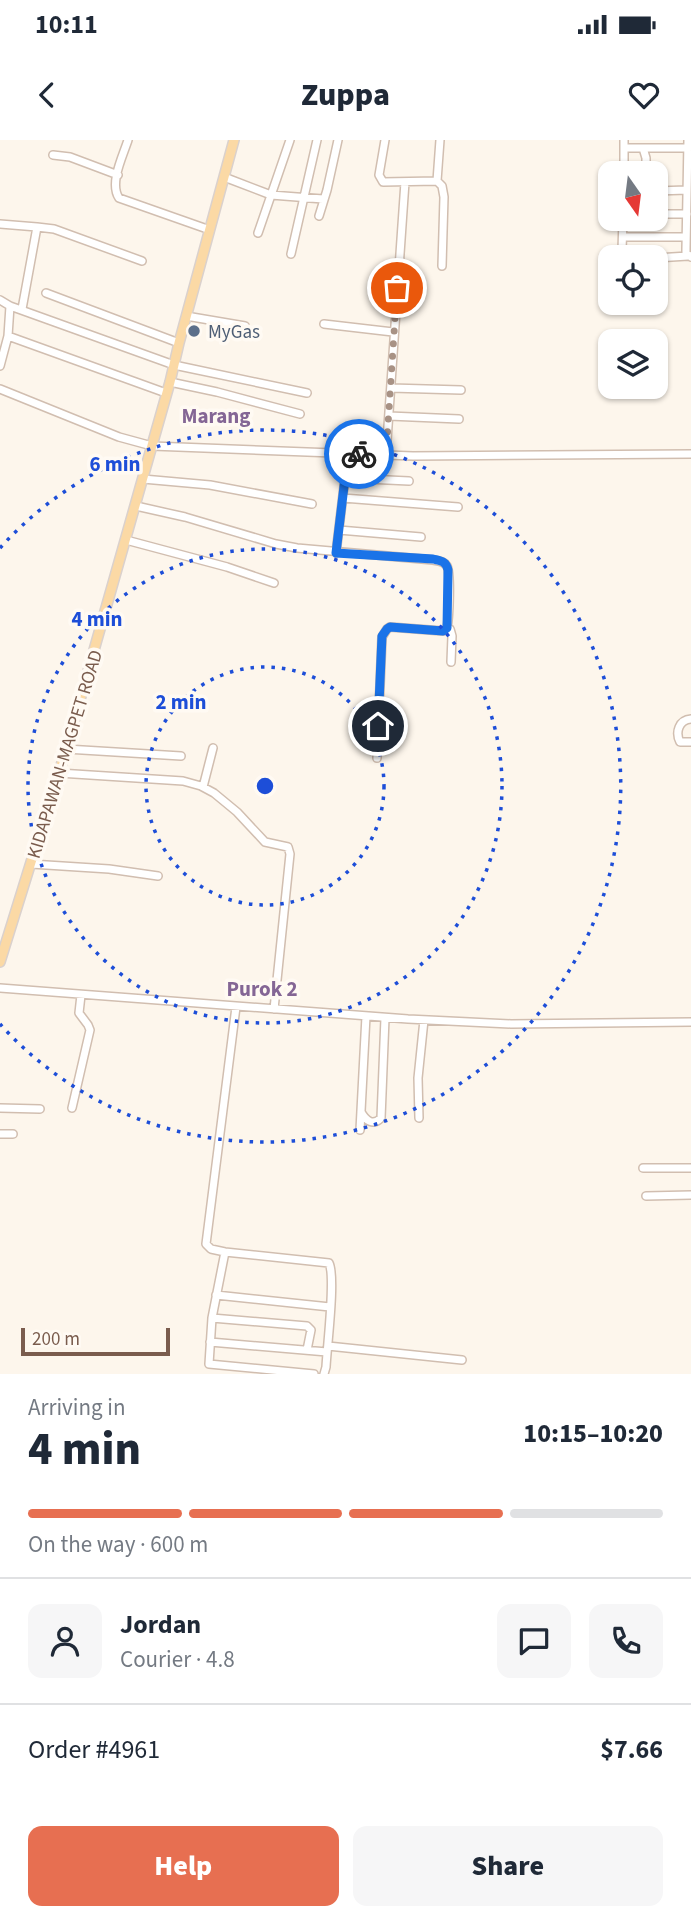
<!DOCTYPE html>
<meta charset="utf-8">
<style>
:root{--surface:#fff;--page:#f6f6f7;--text:#1f2937;--muted:#747a83;--line:#e0e1e3;--accent:#e76f51}
body{margin:0;font-family:"Source Sans 3",sans-serif;background:var(--page);color:var(--text);height:100vh;display:flex;flex-direction:column;font-size:26px;white-space:nowrap}
*{box-sizing:border-box;margin:0}
p{font-size:23px;color:var(--muted)}
.icon{flex:none;width:38px;height:38px;fill:none;stroke:currentColor;stroke-width:2;stroke-linecap:round;stroke-linejoin:round}
.map{position:relative;height:1234px;overflow:hidden}
.drawer{display:flex;flex-direction:column;background:var(--surface);flex:1}
.drawer>*{flex:none}
.needle{width:46px;rotate:166deg}
.controls{position:absolute;left:598px;top:21px;display:grid;gap:14px}
.controls a{display:grid;place-items:center;width:70px;height:70px;border-radius:14px;background:var(--surface);box-shadow:0 2px 5px #0004;font-size:35px}
.scale{position:absolute;left:21px;bottom:18px;width:149px;box-sizing:border-box;padding-left:7px;border:4px solid #7a5c4d;border-top:0;font-size:19px;line-height:24px;white-space:nowrap;color:#7a5c4d;-webkit-text-stroke:5px #fffaf3;paint-order:stroke}
.pin{position:absolute;display:grid;place-items:center;width:60px;height:60px;color:#fff;margin:-30px;border:4px solid #fff;border-radius:50%;box-shadow:0 2px 7px #0007}
.courier{position:absolute;display:grid;place-items:center;width:70px;height:70px;margin:-35px;border:5px solid #1a73e8;border-radius:50%;background:#fff;color:#222;box-shadow:0 2px 9px #0007}
.head em{font-style:normal;font-weight:800}
.head div{display:flex;flex-direction:column-reverse}
.head{display:flex;align-items:center;justify-content:space-between;height:119px;padding:0 28px}
h1{font-size:46px;font-weight:800;line-height:52px}
.bar{display:grid;grid-template-columns:repeat(4,1fr);gap:10px 7px;align-content:center;height:84px;padding:0 28px}
.bar i{height:9px;border-radius:5px;background:var(--line)}
.bar .selected{background:var(--accent)}
.bar p{grid-column:span 4}
.line{display:flex;align-items:center;gap:18px;padding:0 28px;border-top:2px solid var(--line)}
.line div{flex:1}
.round{display:grid;place-items:center;flex:none;width:74px;height:74px;border-radius:14px;background:var(--page)}
.primary-button{display:flex;gap:14px;margin-top:auto;padding:14px 28px}
.primary-button a{flex:1;height:80px;border-radius:14px;background:var(--accent);color:#fff;font-size:28px;font-weight:800;line-height:80px;text-align:center}
.primary-button a+a{background:var(--page);color:var(--text)}
.status{display:flex;justify-content:space-between;align-items:center;height:49px;padding:0 35px;background:var(--surface);direction:ltr}
.status svg{height:19px;fill:currentColor}
header{display:flex;justify-content:space-between;align-items:center;height:91px;padding:0 28px;background:var(--surface);font-size:32px;font-weight:800}
.map>svg:first-child{display:block}
</style>
<div class="status"><b>10:11</b><svg viewBox="0 0 49 12"><path d="M0 12V9h3v3zM5 12V6h3v6zM10 12V3h3v9zM15 12V0h3v12zM26 1h20v11H26zM47 4h2v5h-2z"/></svg></div>
<header><svg class="icon" aria-label="back" viewBox="0 0 24 24"><path d="M15 5l-7 7 7 7"/></svg>Zuppa<svg class="icon" aria-label="heart" viewBox="0 0 24 24"><path d="M12 20l-8-8c-3-5 5-10 8-4 3-6 11-1 8 4z"/></svg></header>
<div class="map">
<svg width="691" height="1234" viewBox="0 0 691 1234">
<rect width="100%" height="100%" fill="#fdf6ec"/>
<g fill="none" stroke-linecap="round" stroke-linejoin="round">
<g stroke="#d1beb0" stroke-width="10">
<path id="minor" d="M 128,0 C 123,16 109,43 119,58 L 210,90
M 385,0 L 379,35 L 383,42 L 437,41
M 440,0 L 437,41 L 442,46 L 444,57 L 442,126
M 688,0 L 686,109 L 686,113 L 691,117
M 624,8 L 688,8
M 643,8 L 646,18 L 646,33
M 53,15 L 70,17 L 118,35
M 624,33 L 624,0
M 224,37 L 271,55 L 323,59
M 656,51 L 687,50
M 656,74 L 687,74
M 319,76 L 327,50 L 338,0
M 623,79 L 622,110 L 623,117
M 0,84 L 37,87 L 22,169
M 37,87 L 54,89 L 142,121
M 258,93 L 290,0
M 623,97 L 686,97
M 291,114 L 317,0
M 656,118 L 688,116
M 46,153 L 179,203
M 0,160 L 10,166 L 174,225 L 307,253
M 186,176 L 245,186
M 324,184 L 393,192
M 8,196 L 166,253
M 0,226 L 8,196 L 10,166
M 170,242 L 217,252 L 300,274
M 391,248 L 461,250
M 0,249 L 119,297 L 152,306 L 413,316 L 691,314
M 389,276 L 459,279
M 386,315 L 405,42
M 346,338 L 409,341
M 143,339 L 210,345 L 312,364
M 343,358 L 458,367
M 136,366 L 185,377 L 276,404 L 297,408 L 433,420 C 438,421 444,421 447,426 C 451,434 449,478 447,488 L 443,491 L 390,487 L 387,489 L 382,497 L 377,618
M 339,390 L 421,397
M 126,400 L 227,427 L 274,443
M 336,413 L 348,313
M 447,488 L 450,489 L 452,496 L 451,522
M 691,579 C 679,580 675,592 680,602 L 691,602
M 66,609 L 181,616
M 59,633 L 183,641 L 201,646 L 214,653 L 237,672 L 265,702 L 288,707 L 290,714 L 274,869
M 203,647 L 213,608
M 31,724 L 109,729 L 158,736
M 0,848 L 408,879 L 511,884 L 691,882
M 236,867 L 206,1104 L 211,1109 L 225,1112 L 329,1123 C 336,1137 327,1206 326,1227 L 324,1234
M 0,968 L 40,969
M 72,968 L 90,890 L 88,885 L 79,873 L 81,855
M 361,972 C 366,981 373,986 381,978 L 385,878
M 419,978 L 418,938 L 424,880
M 360,990 L 366,876
M 0,994 L 13,994
M 643,1028 L 691,1028
M 646,1056 L 691,1055
M 225,1112 L 212,1178 L 209,1224 L 314,1234
M 216,1155 L 330,1167
M 212,1178 L 307,1186 L 311,1190 L 307,1210
M 210,1202 L 327,1212
M 328,1206 L 462,1220"/>
</g>
<g stroke="#dad1cd" stroke-width="12">
<path id="major" d="M 0,822 L 64,616 L 170,242 L 179,203 L 234,0"/>
</g>
<use href="#minor" stroke="#fff" stroke-width="7"/>
<use href="#major" stroke="#fbd9a5" stroke-width="9"/>
</g>
<g fill="none" stroke-linecap="round" stroke-linejoin="round">
<path stroke="#a89285" stroke-width="7" stroke-dasharray="0 12.6" d="M 359,314 L 386,315 L 397,148"/>
<path stroke="#1a73e8" stroke-width="9" d="M 359,314 L 348,313 L 336,413 L 433,419 C 441,421 446,421 448,430 L 447,488 L 443,491 L 390,487 L 387,489 L 382,496 L 378,586"/>
</g>
<g fill="none" stroke="#1d4ed8" stroke-width="3.5" stroke-dasharray="3.5 7">
<circle cx="265" cy="646" r="119"/>
<circle cx="265" cy="646" r="237"/>
<path d="M0 408A356 356 0 1 1 0 884"/>
</g>
<circle fill="#5c6f8a" stroke="#fffaf3" stroke-width="2.5" cx="194" cy="191" r="7"/>
<g text-anchor="middle" stroke-width="7" stroke-linejoin="round" paint-order="stroke">
<g font-size="19" fill="#4e5e75" stroke="#fffaf3" text-anchor="start">
<text x="208" y="198">MyGas</text>
</g>
<g font-size="19" fill="#7a5c4d" stroke="#fffaf3">
<text transform="translate(64 614) rotate(-73)" y="7">KIDAPAWAN-MAGPET ROAD</text>
</g>
<g font-size="21" font-weight="bold" fill="#846695" stroke="#fffaf3">
<text x="216" y="283">Marang</text>
<text x="262" y="856">Purok 2</text>
</g>
</g>
<circle cx="265" cy="646" r="10" fill="#1d4ed8" stroke="#fffaf3" stroke-width="3.5"/>
<g font-size="21" text-anchor="middle" font-weight="bold" fill="#1d4ed8" stroke="#fffaf3" stroke-width="7" stroke-linejoin="round" paint-order="stroke">
<text x="115" y="331">6 min</text>
<text x="97" y="486">4 min</text>
<text x="181" y="569">2 min</text>
</g>
</svg>
<div class="controls">
<a><svg class="needle" viewBox="-14 -14 28 28"><path d="M0-13l5 13h-10z" fill="#e53935"/><path d="M0 13l5-13h-10z" fill="#747a83"/></svg></a>
<a><svg class="icon" aria-label="locate" viewBox="0 0 24 24"><circle cx="12" cy="12" r="6"/><path d="M12 2v4M12 18v4M2 12h4M18 12h4"/></svg></a>
<a><svg class="icon" aria-label="layers" viewBox="0 0 24 24"><path d="M12 4l9 5-9 5-9-5zM3 14l9 5 9-5"/></svg></a>
</div>
<div class="scale">200 m</div>
<div class="pin" style="left:397px;top:148px;background:#ea580c"><svg class="icon" aria-label="bag" viewBox="0 0 24 24"><path d="M5 8h14l-1 12H6zM9 8a3 3 0 0 1 6 0"/></svg></div>
<div class="pin" style="left:378px;top:586px;background:#1f2937"><svg class="icon" aria-label="home" viewBox="0 0 24 24"><path d="M3 11l9-7 9 7M6 9v11h12V9"/></svg></div>
<div class="courier" style="left:359px;top:314px"><svg class="icon" aria-label="bike" viewBox="0 0 24 24"><circle cx="6" cy="16" r="4"/><circle cx="18" cy="16" r="4"/><path d="M6 16l4-8h5l3 8M10 8l3 8H6M13 5h3"/></svg></div>
</div>
<section class="drawer">
<div class="head"><div><h1>4 min</h1><p>Arriving in</p></div><em>10:15–10:20</em></div>
<div class="bar"><i class="selected"></i><i class="selected"></i><i class="selected"></i><i></i><p>On the way · 600 m</p></div>
<div class="line" style="height:126px"><a class="round"><svg class="icon" aria-label="person" viewBox="0 0 24 24"><circle cx="12" cy="8" r="4"/><path d="M4 21q1-7 8-7t8 7"/></svg></a><div><b>Jordan</b><p>Courier · 4.8</p></div><a class="round"><svg class="icon" aria-label="chat" viewBox="0 0 24 24"><path d="M4 5h16v11H9l-5 4z"/></svg></a><a class="round"><svg class="icon" aria-label="phone" viewBox="0 0 24 24"><path d="M5 4h4l2 5-3 2q2 4 5 5l2-3 5 2v4C11 20 4 13 5 4z"/></svg></a></div>
<div class="line" style="height:91px"><div>Order #4961</div><b>$7.66</b></div>
<div class="primary-button"><a>Help</a><a>Share</a></div>
</section>
